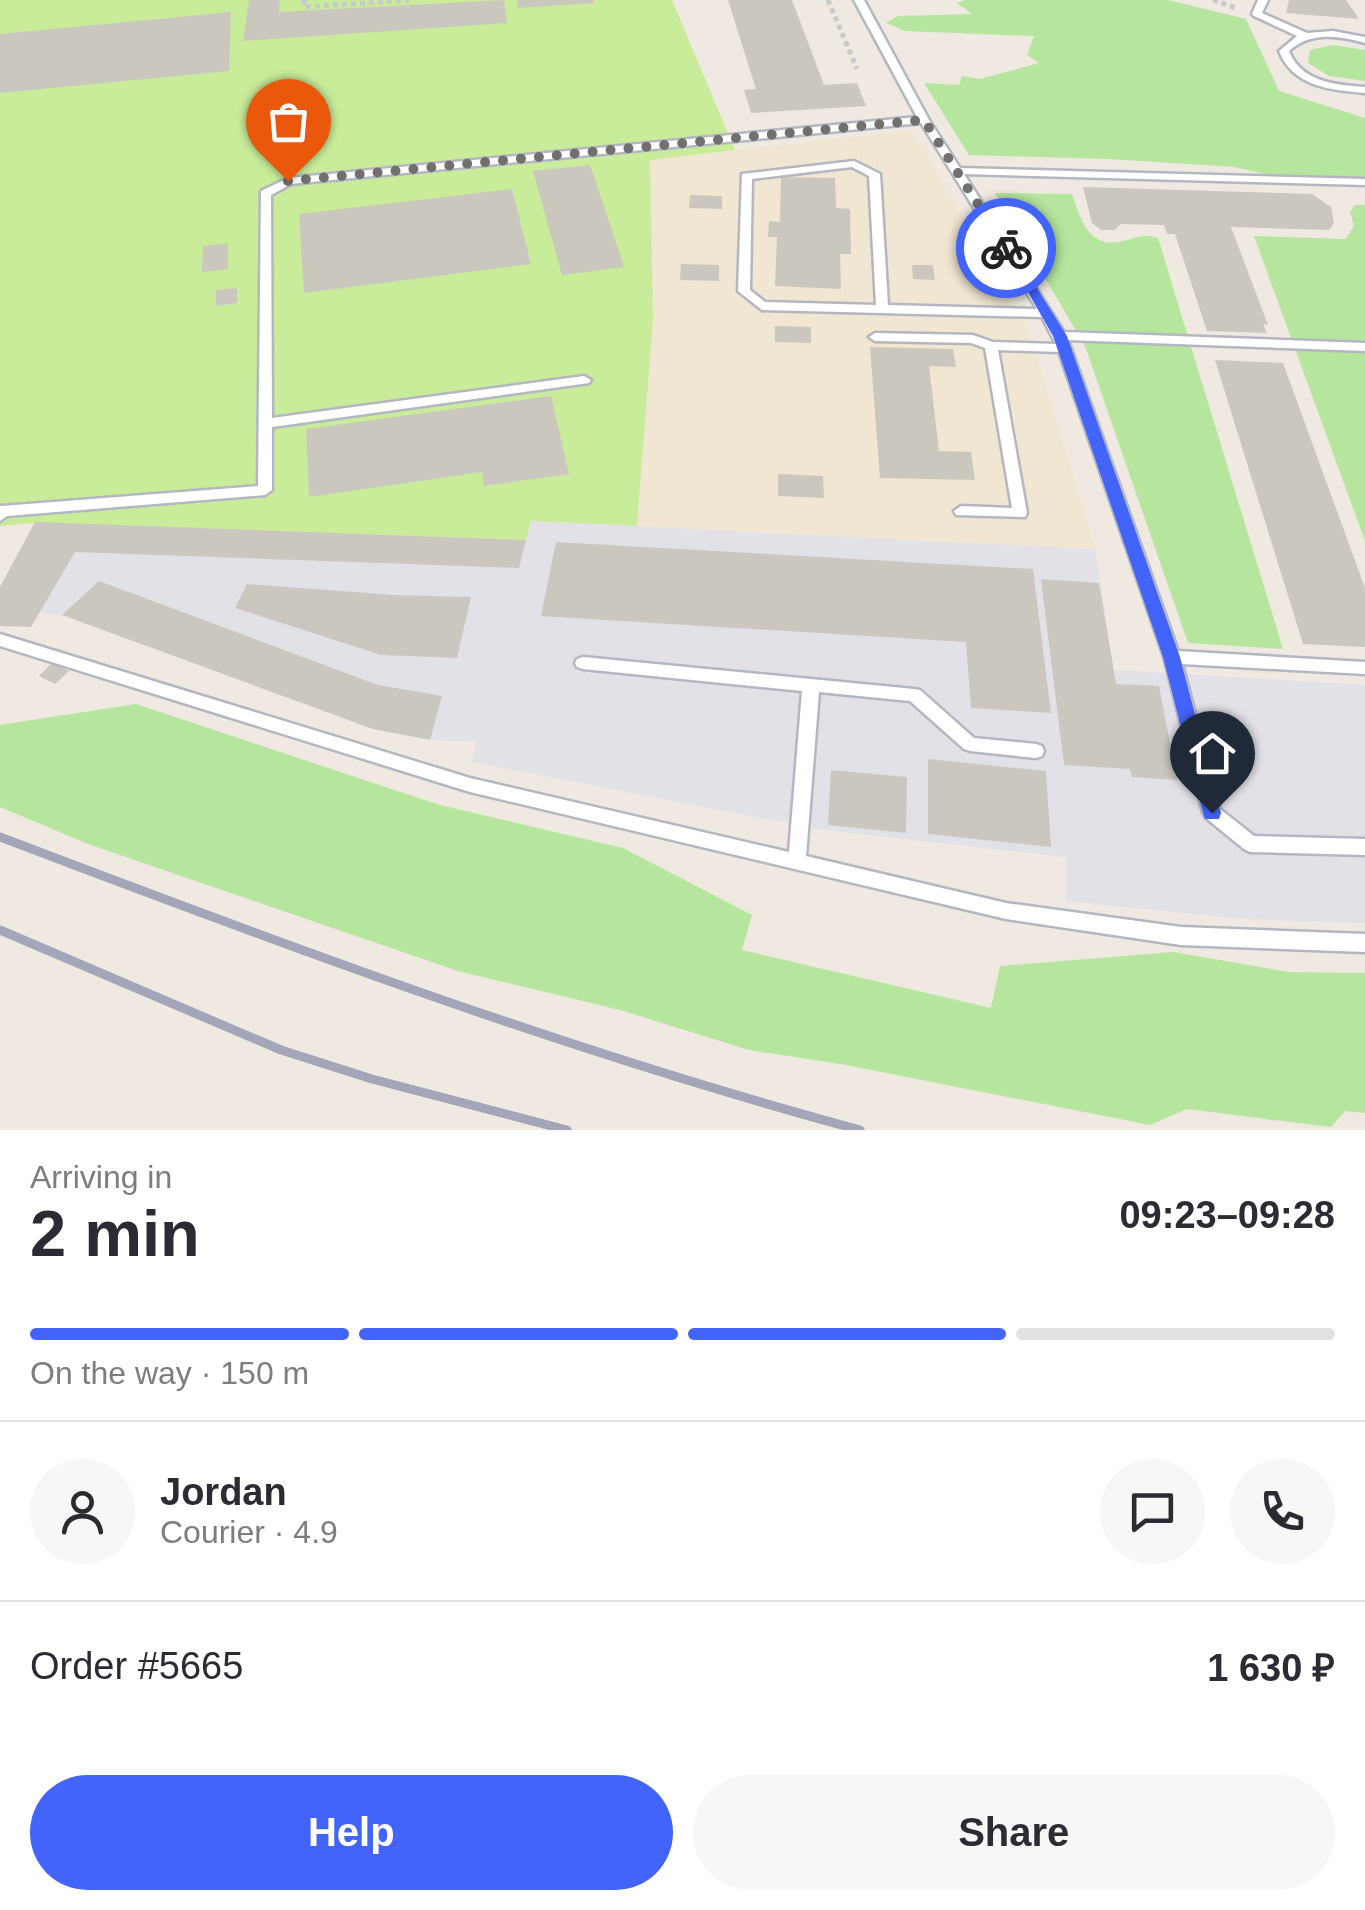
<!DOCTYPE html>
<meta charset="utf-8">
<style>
:root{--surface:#fff;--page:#f7f7f7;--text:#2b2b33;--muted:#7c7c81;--line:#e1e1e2;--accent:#4264fb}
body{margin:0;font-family:Arial,sans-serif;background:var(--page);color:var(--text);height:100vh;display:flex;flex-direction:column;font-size:38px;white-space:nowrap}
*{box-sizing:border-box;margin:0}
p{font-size:32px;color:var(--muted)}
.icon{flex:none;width:55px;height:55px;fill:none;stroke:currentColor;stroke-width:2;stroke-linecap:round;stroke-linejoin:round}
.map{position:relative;height:1130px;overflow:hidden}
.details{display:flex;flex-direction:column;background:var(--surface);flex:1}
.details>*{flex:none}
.pin{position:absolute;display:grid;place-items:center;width:85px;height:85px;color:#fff;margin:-102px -42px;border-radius:50% 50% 50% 0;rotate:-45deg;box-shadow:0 0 10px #0007}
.pin .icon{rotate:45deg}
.courier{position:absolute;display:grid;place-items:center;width:100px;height:100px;margin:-50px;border:8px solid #4264fb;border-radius:50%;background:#fff;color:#222;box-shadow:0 2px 12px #0007}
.headline em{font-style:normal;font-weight:600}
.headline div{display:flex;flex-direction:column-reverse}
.headline{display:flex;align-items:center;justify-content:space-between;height:170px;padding:0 30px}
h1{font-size:65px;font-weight:600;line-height:75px}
.bar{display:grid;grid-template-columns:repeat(4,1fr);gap:15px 10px;align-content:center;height:120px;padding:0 30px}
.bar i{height:12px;border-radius:8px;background:var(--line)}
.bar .active{background:var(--accent)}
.bar p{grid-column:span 4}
.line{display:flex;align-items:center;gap:25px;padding:0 30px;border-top:2px solid var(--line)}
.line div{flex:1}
.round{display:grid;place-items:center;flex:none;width:105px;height:105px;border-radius:52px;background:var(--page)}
.button{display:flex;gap:20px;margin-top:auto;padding:20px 30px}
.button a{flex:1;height:115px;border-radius:60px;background:var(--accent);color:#fff;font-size:40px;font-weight:600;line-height:115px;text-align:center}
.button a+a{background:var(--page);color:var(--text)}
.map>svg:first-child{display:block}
</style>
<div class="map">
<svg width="1365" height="1130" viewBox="0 0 1365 1130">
<rect width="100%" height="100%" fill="#efe9e1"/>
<path fill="#e3e1e8" d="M 530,521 L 1095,549 L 1114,670 L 1365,685 L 1365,923 L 1242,919 L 1066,901 L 1066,857 L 824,830 L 472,762 L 476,742 L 430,740 L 373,729 L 63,615 L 39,613 L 31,627 L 0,626 L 0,587 L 35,523 L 525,540 Z"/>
<path fill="#f0e6d1" d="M 912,131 L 1028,329 L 1095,549 L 637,526 L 653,320 L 650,159 Z"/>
<path fill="#b6e59e" d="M 965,0 L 1168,0 L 1246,19 L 1279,91 L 1365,118 L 1365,177 L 1268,175 L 1235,167 L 1108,159 L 969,155 L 924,83 L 959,85 L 962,76 L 980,79 L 1039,63 L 1027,55 L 1034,36 L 905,31 L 886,23 L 898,16 L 972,14 L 957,3 Z
M 1333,45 L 1365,50 L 1365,81 L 1329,76 L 1308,63 L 1310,50 Z
M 995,193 L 1072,194 C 1080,217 1088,248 1119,242 C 1136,238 1140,233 1158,238 L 1283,649 L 1188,643 L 1085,346 Z
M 1355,205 L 1365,205 L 1365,541 L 1254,236 L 1346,239 L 1354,226 L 1350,212 Z
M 136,704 L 440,805 L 623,848 L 752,915 L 742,950 L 991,1008 L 1000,966 L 1173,952 L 1289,972 L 1365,973 L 1365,1113 L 1345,1111 L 1331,1127 L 1187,1109 L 1150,1125 L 841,1064 L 749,1050 L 620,1010 L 458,971 L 88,844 L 0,807 L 0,725 Z"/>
<path fill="#c9ec9a" d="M 0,0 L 672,0 L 735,150 L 650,160 L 653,320 L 637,526 L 531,521 L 526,540 L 35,523 L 0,526 Z"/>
<path fill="#cbc7bf" d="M 249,0 L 280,0 L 279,12 L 504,0 L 507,23 L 243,41 Z
M 517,0 L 594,0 L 594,3 L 518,8 Z
M 728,0 L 792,0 L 824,85 L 857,83 L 866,106 L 751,113 L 744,90 L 756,89 Z
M 1289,0 L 1346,0 L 1359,19 L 1286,13 Z
M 231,12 L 229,71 L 0,93 L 0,34 Z
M 590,165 L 624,267 L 562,275 L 533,171 Z
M 781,177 L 835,178 L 836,208 L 850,209 L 851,254 L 840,254 L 841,289 L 775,286 L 777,237 L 768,237 L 769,221 L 780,222 Z
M 1083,187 L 1312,194 L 1331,207 L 1334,223 L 1329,230 L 1231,227 L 1268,325 L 1263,324 L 1267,333 L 1207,331 L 1175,234 L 1167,234 L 1164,225 L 1121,224 L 1115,230 L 1101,230 L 1092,223 Z
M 512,189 L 531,264 L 304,293 L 299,214 Z
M 690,195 L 722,196 L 722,209 L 689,208 Z
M 228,243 L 228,269 L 202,272 L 203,246 Z
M 681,264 L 719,265 L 719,281 L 680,280 Z
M 912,265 L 933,265 L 935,280 L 913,279 Z
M 237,288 L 237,303 L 216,306 L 216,290 Z
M 775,326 L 811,327 L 811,343 L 775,342 Z
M 870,347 L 953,349 L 956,367 L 929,366 L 939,451 L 971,452 L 975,480 L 880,478 Z
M 1215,360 L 1283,363 L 1365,588 L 1365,647 L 1303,644 Z
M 551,396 L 569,474 L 484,486 L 482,472 L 309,497 L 306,429 Z
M 778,474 L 823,476 L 824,498 L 778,496 Z
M 35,522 L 526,540 L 519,568 L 75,552 L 31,627 L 0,626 L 0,587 Z
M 556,542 L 1033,569 L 1051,713 L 971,708 L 966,642 L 541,616 Z
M 1041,579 L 1099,583 L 1116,684 L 1159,686 L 1177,780 L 1132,777 L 1130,769 L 1064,765 Z
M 99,581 L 378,685 L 442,696 L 430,740 L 373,729 L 62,615 Z
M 247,584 L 394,595 L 471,597 L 457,658 L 381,655 L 235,608 Z
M 52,663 L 69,671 L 55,684 L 39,676 Z
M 928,759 L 1046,771 L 1051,847 L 928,834 Z
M 831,770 L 907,777 L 906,833 L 828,825 Z"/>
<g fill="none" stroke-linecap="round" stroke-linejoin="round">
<g stroke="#b4b7c1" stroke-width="5">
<path id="lane" d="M 854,0 L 864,0 L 929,120 L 960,168 L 1365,179 L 1365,185 L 964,174 L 1064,332 L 1365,343 L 1365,351 L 1068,340 L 1178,651 L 1365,662 L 1365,674 L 1182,664 L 1220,809 L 1254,836 L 1365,839 L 1365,855 L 1250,852 L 1244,849 L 1206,818 L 1203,813 L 1164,657 L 1059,352 L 998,350 L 1027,513 L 1025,517 L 956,515 L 954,511 L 961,506 L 1012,508 L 985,348 L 971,343 L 875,341 L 869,337 L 875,333 L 973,335 L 993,342 L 1056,344 L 1042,317 L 762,310 L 738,291 L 742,174 L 854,161 L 880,174 L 888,305 L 1037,309 L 921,123 L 291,184 L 271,195 L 272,418 L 584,376 L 591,380 L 589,383 L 272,427 L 272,490 L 265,495 L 7,516 L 0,521 L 0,506 L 2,506 L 258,486 L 261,191 L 288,178 L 917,117 ZM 852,167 L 869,176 L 876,305 L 765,302 L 750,290 L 752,179 Z
M 1258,0 L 1268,0 L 1262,13 L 1307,33 L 1333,31 L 1365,37 L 1365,43 C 1339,36 1311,31 1289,51 C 1301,82 1336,85 1365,87 L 1365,93 C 1331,90 1293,87 1279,51 L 1297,36 L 1254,16 L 1252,14 Z
M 0,634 L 470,778 L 789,852 L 802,691 L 583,669 L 577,667 L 575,663 L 577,659 L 583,657 L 914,689 L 920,690 L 974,738 L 1036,744 L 1042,746 L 1044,751 L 1042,756 L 1036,758 L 970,751 L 964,749 L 910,701 L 819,692 L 806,856 L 1006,903 L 1181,927 L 1365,934 L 1365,952 L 1181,945 L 1006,919 L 470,792 L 0,646 Z"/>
</g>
<path stroke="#c9c9c9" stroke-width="5" stroke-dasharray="5 4" stroke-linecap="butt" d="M 304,0 L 304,7 L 409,0
M 828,0 L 857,69
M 1213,0 L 1236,8"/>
<use href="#lane" fill="#fff" fill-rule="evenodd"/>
<path stroke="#a3a6b8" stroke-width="9" d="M 0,837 C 284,945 567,1051 860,1130
M 0,930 L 281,1050 L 372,1079 L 567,1130"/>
</g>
<path fill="#4264fb" d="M 1001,245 L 1010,245 L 1067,336 L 1180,657 L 1221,813 L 1219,819 L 1205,819 L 1203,813 L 1163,657 L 1053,336 Z"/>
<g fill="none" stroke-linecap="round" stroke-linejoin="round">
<path stroke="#726f6d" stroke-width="10" stroke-dasharray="0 18" d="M 288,181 L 924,120 L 1006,248"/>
</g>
</svg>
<div class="pin" style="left:288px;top:181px;background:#ea580c"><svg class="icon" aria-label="bag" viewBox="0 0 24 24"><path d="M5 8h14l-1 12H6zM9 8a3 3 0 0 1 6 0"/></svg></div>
<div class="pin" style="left:1212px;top:813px;background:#1f2937"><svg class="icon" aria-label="home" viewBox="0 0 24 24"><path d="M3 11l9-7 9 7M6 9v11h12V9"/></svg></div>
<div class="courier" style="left:1006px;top:248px"><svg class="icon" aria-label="bike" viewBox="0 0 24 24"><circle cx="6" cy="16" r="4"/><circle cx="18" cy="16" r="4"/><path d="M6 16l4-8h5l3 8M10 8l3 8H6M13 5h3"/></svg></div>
</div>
<section class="details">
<div class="headline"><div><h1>2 min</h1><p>Arriving in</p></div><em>09:23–09:28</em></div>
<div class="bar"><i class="active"></i><i class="active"></i><i class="active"></i><i></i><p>On the way · 150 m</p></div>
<div class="line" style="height:180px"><a class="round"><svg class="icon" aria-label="person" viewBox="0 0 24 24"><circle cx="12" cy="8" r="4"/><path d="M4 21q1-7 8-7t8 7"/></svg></a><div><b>Jordan</b><p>Courier · 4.9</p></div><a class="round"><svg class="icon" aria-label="chat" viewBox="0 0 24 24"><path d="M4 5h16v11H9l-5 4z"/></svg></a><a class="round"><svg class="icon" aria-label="phone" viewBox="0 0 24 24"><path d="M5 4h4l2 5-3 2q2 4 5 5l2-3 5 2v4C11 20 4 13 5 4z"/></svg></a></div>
<div class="line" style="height:130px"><div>Order #5665</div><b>1 630 ₽</b></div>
<div class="button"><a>Help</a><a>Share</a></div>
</section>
